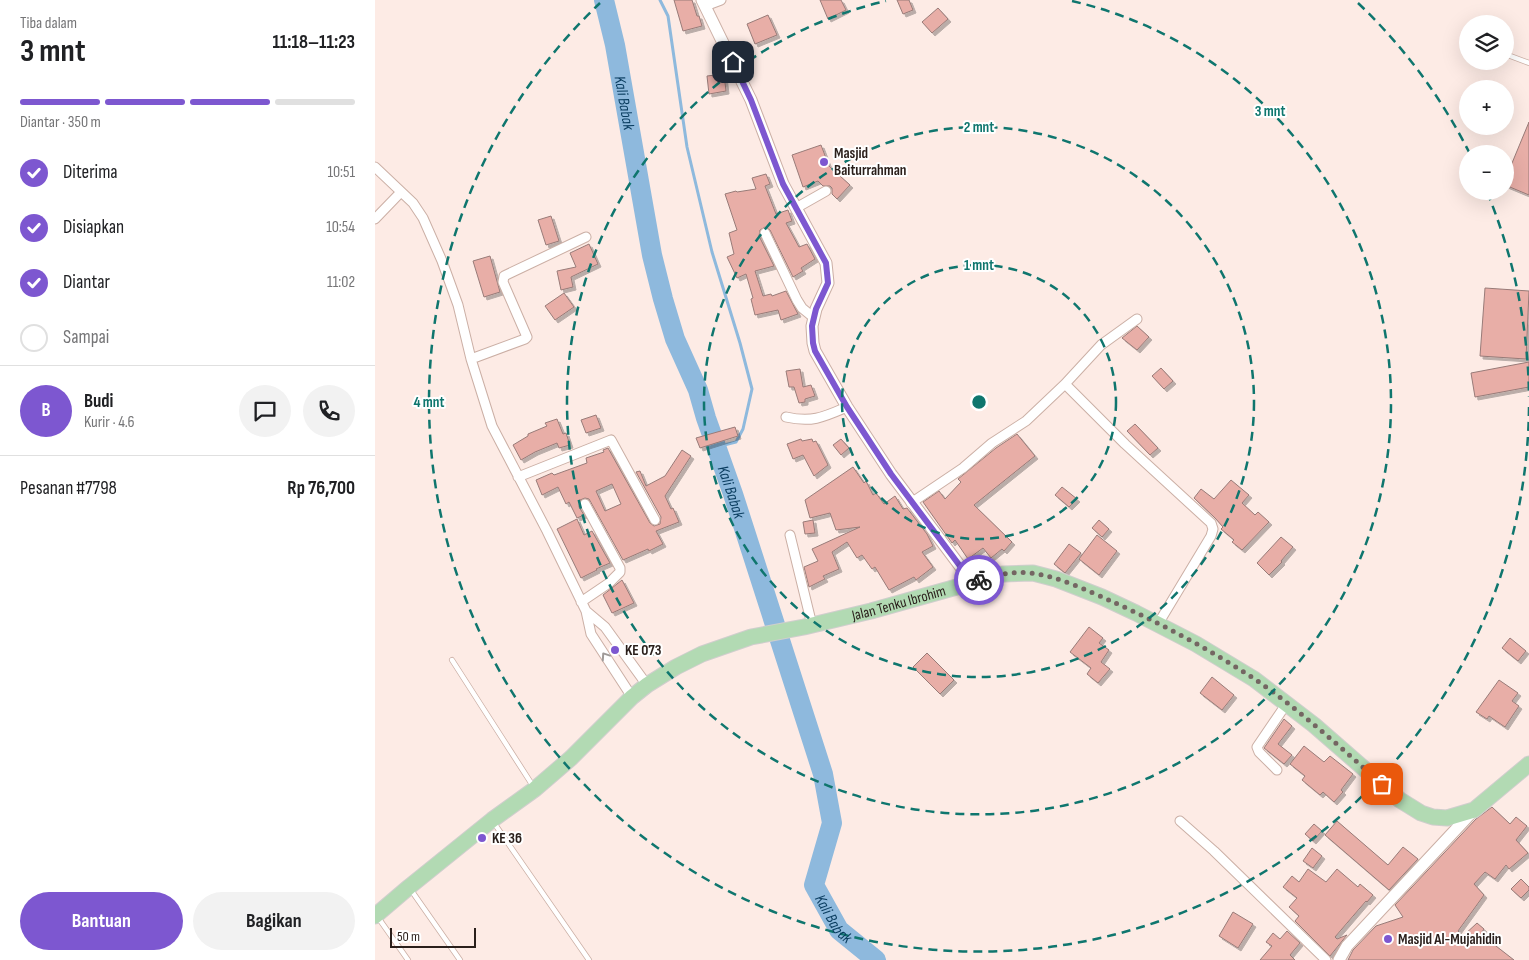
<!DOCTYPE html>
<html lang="id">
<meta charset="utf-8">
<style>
:root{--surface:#fff;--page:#f2f2f2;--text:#202124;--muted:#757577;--line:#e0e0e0;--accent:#7d57d0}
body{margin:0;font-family:"Sofia Sans Condensed",sans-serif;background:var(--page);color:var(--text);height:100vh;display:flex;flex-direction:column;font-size:19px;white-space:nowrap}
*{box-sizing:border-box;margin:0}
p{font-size:16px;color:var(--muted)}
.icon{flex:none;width:28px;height:28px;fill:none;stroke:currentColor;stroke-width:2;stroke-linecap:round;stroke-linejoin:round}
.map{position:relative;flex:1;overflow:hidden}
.panel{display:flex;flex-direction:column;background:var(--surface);width:375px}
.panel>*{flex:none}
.tools{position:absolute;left:1084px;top:15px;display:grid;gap:10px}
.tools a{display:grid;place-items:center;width:55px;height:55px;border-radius:50%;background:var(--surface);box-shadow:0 5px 20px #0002;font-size:25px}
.scale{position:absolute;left:15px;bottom:12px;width:86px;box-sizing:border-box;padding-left:5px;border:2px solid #2a1f1b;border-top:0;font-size:14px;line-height:18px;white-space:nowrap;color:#2a1f1b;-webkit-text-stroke:4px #fff;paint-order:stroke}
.pin{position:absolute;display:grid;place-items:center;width:42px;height:42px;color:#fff;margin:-21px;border-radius:10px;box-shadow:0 2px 8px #0006}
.courier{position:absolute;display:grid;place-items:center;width:50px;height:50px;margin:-25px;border:4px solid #7d57d0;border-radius:50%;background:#fff;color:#222;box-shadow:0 1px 6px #0007}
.overview em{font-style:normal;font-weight:700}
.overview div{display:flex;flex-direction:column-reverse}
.overview{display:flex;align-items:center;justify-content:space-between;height:85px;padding:0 20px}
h1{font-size:32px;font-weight:700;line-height:38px}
.bar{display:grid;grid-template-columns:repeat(4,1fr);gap:8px 5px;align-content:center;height:60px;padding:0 20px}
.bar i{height:6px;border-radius:4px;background:var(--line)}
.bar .selected{background:var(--accent)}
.bar p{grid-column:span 4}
.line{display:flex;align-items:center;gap:12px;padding:0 20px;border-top:1px solid var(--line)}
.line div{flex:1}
.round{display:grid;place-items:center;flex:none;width:52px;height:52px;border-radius:26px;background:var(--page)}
ol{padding:0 20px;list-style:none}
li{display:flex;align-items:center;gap:15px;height:55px}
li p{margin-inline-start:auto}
li .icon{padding:5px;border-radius:50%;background:var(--accent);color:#fff;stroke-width:4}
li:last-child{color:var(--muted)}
li i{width:28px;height:28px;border:2px solid var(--line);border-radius:50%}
.action{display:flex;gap:10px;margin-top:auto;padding:10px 20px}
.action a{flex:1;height:58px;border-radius:30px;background:var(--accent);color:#fff;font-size:20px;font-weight:700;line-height:58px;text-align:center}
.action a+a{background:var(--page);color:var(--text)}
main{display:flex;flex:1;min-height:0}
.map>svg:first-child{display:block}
</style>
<main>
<section class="panel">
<div class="overview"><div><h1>3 mnt</h1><p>Tiba dalam</p></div><em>11:18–11:23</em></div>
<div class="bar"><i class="selected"></i><i class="selected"></i><i class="selected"></i><i></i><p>Diantar · 350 m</p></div>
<ol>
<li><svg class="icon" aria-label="check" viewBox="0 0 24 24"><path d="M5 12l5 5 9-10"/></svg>Diterima<p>10:51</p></li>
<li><svg class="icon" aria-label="check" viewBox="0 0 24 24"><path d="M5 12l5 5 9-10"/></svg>Disiapkan<p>10:54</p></li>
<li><svg class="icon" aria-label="check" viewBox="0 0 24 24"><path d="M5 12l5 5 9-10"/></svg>Diantar<p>11:02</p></li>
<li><i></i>Sampai</li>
</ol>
<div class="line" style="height:90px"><b class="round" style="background:var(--accent);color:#fff">B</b><div><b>Budi</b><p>Kurir · 4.6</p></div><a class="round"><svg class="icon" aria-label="chat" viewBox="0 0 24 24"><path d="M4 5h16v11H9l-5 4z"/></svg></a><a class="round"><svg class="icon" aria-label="phone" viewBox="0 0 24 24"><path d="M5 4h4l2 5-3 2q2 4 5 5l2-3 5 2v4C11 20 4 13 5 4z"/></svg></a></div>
<div class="line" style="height:65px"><div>Pesanan #7798</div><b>Rp 76,700</b></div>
<div class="action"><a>Bantuan</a><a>Bagikan</a></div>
</section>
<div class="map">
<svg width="1154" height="960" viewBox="0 0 1154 960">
<defs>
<filter id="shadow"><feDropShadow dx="3" dy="3" stdDeviation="0" flood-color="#0004"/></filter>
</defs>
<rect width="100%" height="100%" fill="#fdebe5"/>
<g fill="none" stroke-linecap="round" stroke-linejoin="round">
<path stroke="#8eb9dd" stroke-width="3" d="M 285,0 L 293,16 L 312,147 L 337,252 L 365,343 L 377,389 L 368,429 L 361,442 L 341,447"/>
<path stroke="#8eb9dd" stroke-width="20" id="s1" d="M 229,0 L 240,45 L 277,255 L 288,299 L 300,339 L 323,390 L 331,418 L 358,494 L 448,774 L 457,823 L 439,885 L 464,930 L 501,960"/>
</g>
<path fill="#e8aea7" stroke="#987b78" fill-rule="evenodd" filter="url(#shadow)" d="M 299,0 L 317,0 L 322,16 L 324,16 L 327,26 L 308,31 Z
M 445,0 L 466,0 L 471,10 L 453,19 Z
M 522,0 L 534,0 L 538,10 L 528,14 Z
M 563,8 L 573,19 L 557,33 L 547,22 Z
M 393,15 L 402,35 L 380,44 L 372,24 Z
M 349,74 L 351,91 L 334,94 L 332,76 Z
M 1154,122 L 1154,195 L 1130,185 L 1130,180 Z
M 446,145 L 454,166 L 475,185 L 462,199 L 457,194 L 457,188 L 455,186 L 448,186 L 443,181 L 428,187 L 417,155 Z
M 391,174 L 395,184 L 390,186 L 401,214 L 413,210 L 417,221 L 411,223 L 424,247 L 432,244 L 440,259 L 426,268 L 428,271 L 418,277 L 395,230 L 390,227 L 385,230 L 384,236 L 399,266 L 380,271 L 388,296 L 396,294 L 397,296 L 411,291 L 423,314 L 406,320 L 403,310 L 380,315 L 376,299 L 378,298 L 371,274 L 362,278 L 352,257 L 359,254 L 354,233 L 362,230 L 350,194 L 361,191 L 362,192 L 381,189 L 377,178 Z
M 176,216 L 184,241 L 171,245 L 163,220 Z
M 214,244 L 223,264 L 196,277 L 198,287 L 186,290 L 182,271 L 201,267 L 195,253 Z
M 115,256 L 125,292 L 109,297 L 98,261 Z
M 1110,288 L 1154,291 L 1151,359 L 1105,356 Z
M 189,293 L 199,307 L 180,320 L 170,306 Z
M 762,326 L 774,337 L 762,350 L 747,338 Z
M 1154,362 L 1154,387 L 1100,397 L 1096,373 Z
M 786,368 L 798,381 L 789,389 L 777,376 Z
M 425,369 L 428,387 L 436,385 L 440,396 L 430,399 L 430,402 L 424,403 L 419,387 L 414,387 L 411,371 Z
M 221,415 L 226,428 L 211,433 L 206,420 Z
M 182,419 L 188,434 L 191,433 L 195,445 L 184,448 L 182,443 L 160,452 L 146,460 L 138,445 L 153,436 L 153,434 L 172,426 L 170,423 Z
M 760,424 L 783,448 L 775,455 L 752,431 Z
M 360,427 L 363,436 L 325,448 L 321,438 Z
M 642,434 L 660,456 L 599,505 L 637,542 L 629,551 L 627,549 L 616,558 L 608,548 L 593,559 L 580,540 L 577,543 L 548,502 L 564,491 L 570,499 L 586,482 L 583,479 L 621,448 Z
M 426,439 L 427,441 L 437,439 L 438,442 L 441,441 L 453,465 L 439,476 L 428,455 L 418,459 L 412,444 Z
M 466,439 L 474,448 L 466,455 L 458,445 Z
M 233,448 L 275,523 L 279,526 L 285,524 L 286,517 L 261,472 L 265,471 L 271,486 L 290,476 L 307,450 L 316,456 L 290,496 L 296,509 L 298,508 L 304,522 L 281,531 L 288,544 L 274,551 L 273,549 L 248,560 L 214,499 L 210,498 L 205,500 L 204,507 L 209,515 L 202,518 L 194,502 L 191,504 L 183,487 L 167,495 L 161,480 L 177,473 L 179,475 L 212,463 L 211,458 L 229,452 L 228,450 ZM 237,484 L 246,504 L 230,511 L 221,491 Z
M 478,467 L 489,483 L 491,481 L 498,495 L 501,493 L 509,504 L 520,496 L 528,509 L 532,508 L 552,534 L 558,546 L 547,552 L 558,567 L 541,580 L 539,577 L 514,590 L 500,567 L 497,569 L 487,555 L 482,558 L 472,542 L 457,552 L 464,569 L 448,576 L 450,579 L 434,587 L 429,567 L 443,561 L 437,549 L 485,527 L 461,530 L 455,513 L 435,518 L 430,500 Z
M 856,480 L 874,495 L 867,503 L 880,515 L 883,512 L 894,522 L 867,550 L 857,542 L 859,540 L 846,529 L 848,527 L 840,518 L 819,498 L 826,489 L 839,499 Z
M 687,487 L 702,499 L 694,507 L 680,495 Z
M 202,519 L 209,535 L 217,531 L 235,563 L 221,569 L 222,570 L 206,578 L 182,529 Z
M 438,520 L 440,533 L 430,534 L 428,522 Z
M 724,520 L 734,529 L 727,537 L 717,528 Z
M 722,535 L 742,551 L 724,575 L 704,559 Z
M 906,537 L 918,547 L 906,561 L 907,562 L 894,575 L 882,563 Z
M 694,544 L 706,553 L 690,573 L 679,564 Z
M 247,580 L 259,603 L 237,613 L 228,595 Z
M 714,627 L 728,638 L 724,643 L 734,650 L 726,662 L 735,669 L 723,683 L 712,674 L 716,668 L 695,652 Z
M 1135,638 L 1151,651 L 1143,661 L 1127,648 Z
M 552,653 L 579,680 L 565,694 L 538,667 Z
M 837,677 L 859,695 L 847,710 L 825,693 Z
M 1124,680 L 1143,693 L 1137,701 L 1144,706 L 1130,727 L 1114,716 L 1112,719 L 1101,712 Z
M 909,719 L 917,726 L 903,744 L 917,755 L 909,764 L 889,748 Z
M 929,746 L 949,762 L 955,756 L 978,774 L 966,790 L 968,792 L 959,802 L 948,792 L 945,795 L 927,780 L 930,776 L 915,764 Z
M 1117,807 L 1135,824 L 1141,817 L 1152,826 L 1141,840 L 1153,853 L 1134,869 L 1131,865 L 1120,879 L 1110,872 L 1099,884 L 1109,895 L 1083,931 L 1088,936 L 1102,923 L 1109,929 L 1107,932 L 1113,937 L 1112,939 L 1139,960 L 973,960 L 978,950 L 1001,926 L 1028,917 L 1020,905 L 1101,819 Z
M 962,821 L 1013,865 L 1028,847 L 1043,859 L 1014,890 L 950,835 Z
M 939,824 L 947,831 L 938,841 L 930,834 Z
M 937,848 L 947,856 L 938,868 L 928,861 Z
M 933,869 L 951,882 L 962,869 L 983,887 L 985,884 L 998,895 L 992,902 L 991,901 L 960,937 L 962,939 L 972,935 L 955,956 L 920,921 L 924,916 L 914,907 L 922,898 L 908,887 L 917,876 L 924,882 Z
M 1146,879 L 1154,887 L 1154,890 L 1146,898 L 1136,889 Z
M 858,912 L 878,924 L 863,948 L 844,936 Z
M 912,931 L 925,943 L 915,955 L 920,960 L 885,960 L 897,946 L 891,942 L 898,933 L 905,939 Z"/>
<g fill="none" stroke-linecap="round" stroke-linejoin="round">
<g stroke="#cbafa5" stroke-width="6">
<path id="service" d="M 1130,54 L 1154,63
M 77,660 L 158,786
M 119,823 L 214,960
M 36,890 L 85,960
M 2,916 L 33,960"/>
</g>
<g stroke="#cbafa5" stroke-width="11">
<path id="minor" d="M 330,6 L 346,0
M 0,167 L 38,203 L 48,218 L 67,261 L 83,305 L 96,359 L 117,426 L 172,531 L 211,611 L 216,634 L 257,697
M 421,208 L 451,191
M 0,219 L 26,192
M 390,233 L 422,300 L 427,308 L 438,317
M 96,359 L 150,339 L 152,337 L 128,282 L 129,276 L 211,237
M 690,384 L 750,444 L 836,523 L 838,529 L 836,536 L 783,624
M 411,417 C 437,423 449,417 472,407
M 143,477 L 236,440 L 280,520
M 536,503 L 588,468 L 617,443 L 651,421 L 690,384 L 726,345 L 762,319
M 415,535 L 437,625
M 206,602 L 234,583 L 245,572 L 245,568 L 210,504
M 211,611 L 230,627 L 272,685
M 902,770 L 884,752 L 882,747 L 912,703
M 805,821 L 839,851 L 951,960"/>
</g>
<g stroke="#cbafa5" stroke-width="13">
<path id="tertiary" d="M 327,0 L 376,100 L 408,184 L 451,263 L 453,283 L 441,309 L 437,326 L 438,343 L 440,351 L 472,407 L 516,474 L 597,582
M 964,960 L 972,946 L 1099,810"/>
</g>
<g stroke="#d0cecd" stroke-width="17">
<g id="primary">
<path id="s2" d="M 0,916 L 34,887 L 117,820 L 160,789 L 196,758 L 257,697 L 272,685 L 301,667 L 327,654 L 376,637 L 429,627 L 496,611 L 628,574 L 658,573 L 681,579 L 727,597 L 761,613 L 821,644 L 879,679 L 939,725 L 1025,800 L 1046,813 L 1058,817 L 1072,818 L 1099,810 L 1154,764"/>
</g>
</g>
<use href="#service" stroke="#fff" stroke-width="4.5"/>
<use href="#minor" stroke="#fff" stroke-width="9"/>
<use href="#tertiary" stroke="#fff" stroke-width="11"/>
<use href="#primary" stroke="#b2dab3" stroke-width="15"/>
</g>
<defs><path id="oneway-chevron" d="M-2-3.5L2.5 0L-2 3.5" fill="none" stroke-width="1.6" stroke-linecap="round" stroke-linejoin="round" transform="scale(1.25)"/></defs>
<use stroke="#9f9a98" href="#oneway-chevron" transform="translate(230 656) rotate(-124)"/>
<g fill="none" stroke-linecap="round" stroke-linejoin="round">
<path stroke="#746662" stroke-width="5" stroke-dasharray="0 9" d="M 604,580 C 621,575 638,571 656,573 C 682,576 714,591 738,602 C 787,624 834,649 878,678 C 924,709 966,748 1007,784"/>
<path stroke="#7d57d0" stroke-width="6" d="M 358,62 L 376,100 L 408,184 L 451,263 L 453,283 L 441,309 L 437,326 L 438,343 L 440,351 L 472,407 L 516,474 L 597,582 L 604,580"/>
</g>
<g fill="none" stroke="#0f766e" stroke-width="2.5" stroke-dasharray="9 6">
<circle cx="604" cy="402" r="137"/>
<circle cx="604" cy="402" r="275"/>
<path d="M697 1A412 412 0 1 1 511 1"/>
<path d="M1154 407A550 550 0 1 1 225 3M983 3A550 550 0 0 1 1094 152M1112 192A550 550 0 0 1 1154 397"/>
</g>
<g fill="#7d57d0" stroke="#fff" stroke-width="2">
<circle cx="449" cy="162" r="5"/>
<circle cx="240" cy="650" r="5"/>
<circle cx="107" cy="838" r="5"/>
<circle cx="1013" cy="939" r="5"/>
</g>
<g text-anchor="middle" stroke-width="4" stroke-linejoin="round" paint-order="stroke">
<g font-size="15" font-weight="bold" fill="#2a1f1b" stroke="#fff" text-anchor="start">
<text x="459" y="158">Masjid<tspan x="459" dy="17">Baiturrahman</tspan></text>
<text x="250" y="655">KE 073</text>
<text x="117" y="843">KE 36</text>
<text x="1023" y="944">Masjid Al-Mujahidin</text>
</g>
<g font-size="15" fill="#2a1f1b" stroke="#fff">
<text dy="5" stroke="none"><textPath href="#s2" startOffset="624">Jalan Tenku Ibrohim</textPath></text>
</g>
<g font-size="16" font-style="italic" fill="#093c5f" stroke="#fff">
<text dy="6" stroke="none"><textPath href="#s1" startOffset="105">Kali Babak</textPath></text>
<text dy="6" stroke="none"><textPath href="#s1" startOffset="510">Kali Babak</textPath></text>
<text dy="6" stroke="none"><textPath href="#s1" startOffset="960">Kali Babak</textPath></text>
</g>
</g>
<circle cx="604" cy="402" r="8" fill="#0f766e" stroke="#fff" stroke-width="2.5"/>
<g font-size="15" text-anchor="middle" font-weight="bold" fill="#0f766e" stroke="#fff" stroke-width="4" stroke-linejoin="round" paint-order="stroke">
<text x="895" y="116">3 mnt</text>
<text x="604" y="132">2 mnt</text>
<text x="604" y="270">1 mnt</text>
<text x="54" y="407">4 mnt</text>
</g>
</svg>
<div class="tools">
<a><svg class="icon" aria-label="layers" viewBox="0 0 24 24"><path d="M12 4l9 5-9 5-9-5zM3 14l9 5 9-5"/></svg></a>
<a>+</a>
<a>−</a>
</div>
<div class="scale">50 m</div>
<div class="pin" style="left:1007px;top:784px;background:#ea580c"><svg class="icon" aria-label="bag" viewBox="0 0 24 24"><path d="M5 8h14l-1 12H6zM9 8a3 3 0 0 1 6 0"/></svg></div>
<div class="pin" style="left:358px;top:62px;background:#1f2937"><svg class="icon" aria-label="home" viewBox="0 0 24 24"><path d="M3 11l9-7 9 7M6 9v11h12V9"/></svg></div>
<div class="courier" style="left:604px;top:580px"><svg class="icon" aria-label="bike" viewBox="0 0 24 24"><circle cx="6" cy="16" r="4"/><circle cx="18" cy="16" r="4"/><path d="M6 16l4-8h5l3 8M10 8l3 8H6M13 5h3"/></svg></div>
</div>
</main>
